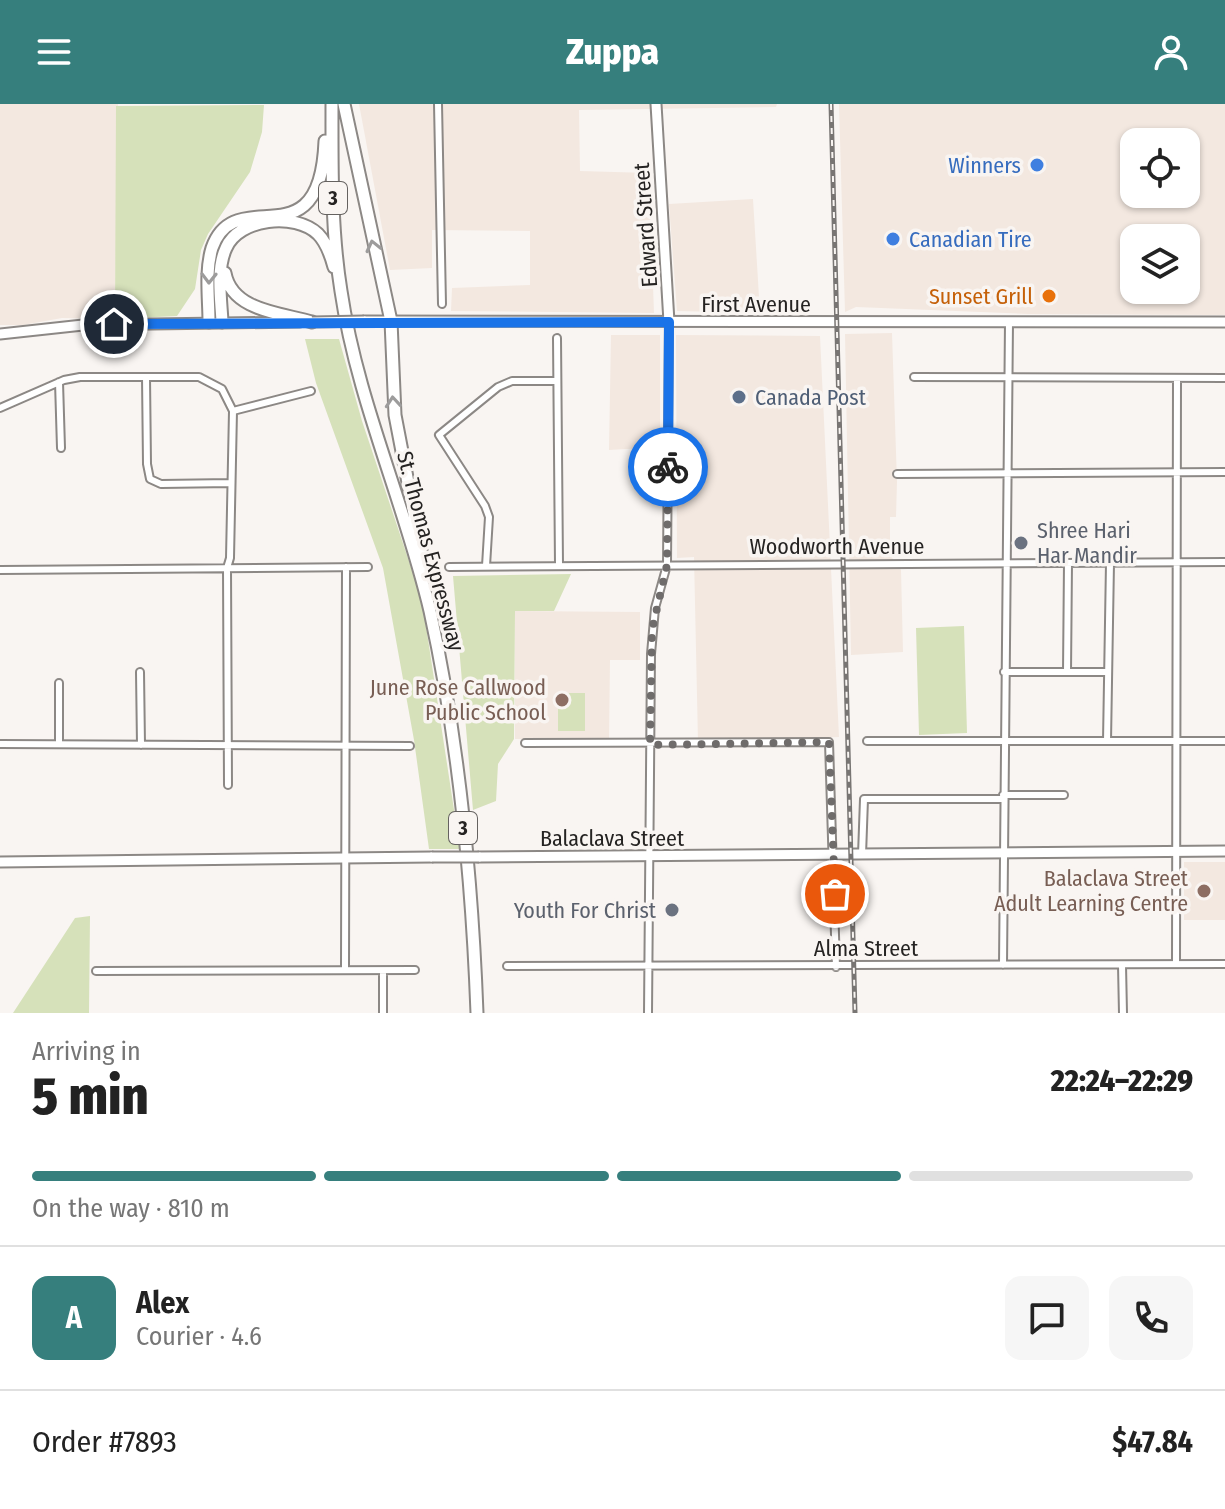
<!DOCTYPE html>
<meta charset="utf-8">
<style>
:root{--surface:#fff;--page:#f6f6f6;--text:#222;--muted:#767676;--line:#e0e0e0;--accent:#367f7d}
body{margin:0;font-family:"Fira Sans Condensed",sans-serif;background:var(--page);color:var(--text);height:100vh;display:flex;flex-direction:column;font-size:30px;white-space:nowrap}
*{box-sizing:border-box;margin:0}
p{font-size:26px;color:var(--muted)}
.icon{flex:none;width:44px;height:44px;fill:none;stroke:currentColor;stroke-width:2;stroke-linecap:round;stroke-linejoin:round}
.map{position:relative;height:909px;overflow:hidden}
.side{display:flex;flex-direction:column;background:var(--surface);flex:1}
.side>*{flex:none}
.controls{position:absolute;left:1120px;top:24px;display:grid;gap:16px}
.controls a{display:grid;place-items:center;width:80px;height:80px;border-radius:16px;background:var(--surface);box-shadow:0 2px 6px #0004;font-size:40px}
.pin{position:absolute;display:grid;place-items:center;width:68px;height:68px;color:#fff;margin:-34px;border:4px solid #fff;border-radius:50%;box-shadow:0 2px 8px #0007}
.courier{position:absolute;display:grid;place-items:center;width:80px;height:80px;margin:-40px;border:6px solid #1a73e8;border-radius:50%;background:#fff;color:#222;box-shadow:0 2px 10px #0007}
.overview em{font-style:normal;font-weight:800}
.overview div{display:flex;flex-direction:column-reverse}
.overview{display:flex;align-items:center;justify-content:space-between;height:136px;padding:0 32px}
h1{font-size:52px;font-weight:800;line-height:60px}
.bar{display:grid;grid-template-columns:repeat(4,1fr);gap:12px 8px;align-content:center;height:96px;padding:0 32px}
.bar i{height:10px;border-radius:6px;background:var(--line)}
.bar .selected{background:var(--accent)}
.bar p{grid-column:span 4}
.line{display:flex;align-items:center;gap:20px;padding:0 32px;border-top:2px solid var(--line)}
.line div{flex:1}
.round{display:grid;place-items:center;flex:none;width:84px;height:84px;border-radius:16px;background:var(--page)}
header{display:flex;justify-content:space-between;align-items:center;height:104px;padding:0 32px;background:var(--accent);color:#fff;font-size:36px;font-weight:800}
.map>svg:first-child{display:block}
</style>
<header><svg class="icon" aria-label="menu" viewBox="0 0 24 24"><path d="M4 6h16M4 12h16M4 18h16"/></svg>Zuppa<svg class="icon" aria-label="person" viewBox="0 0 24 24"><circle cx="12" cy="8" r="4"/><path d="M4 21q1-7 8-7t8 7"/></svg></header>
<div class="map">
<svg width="1225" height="909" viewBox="0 0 1225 909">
<rect width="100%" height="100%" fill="#f9f5f2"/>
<path fill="#f3e8e0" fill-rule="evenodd" d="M 0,0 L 118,0 L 115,215 L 62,214 L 23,221 L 0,221 Z
M 359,0 L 777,0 L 776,3 L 579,6 L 580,67 L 649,69 L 654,209 L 451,207 L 452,184 L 530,181 L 530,127 L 432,126 L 432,164 L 390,166 Z
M 839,0 L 1225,0 L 1225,211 L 1028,210 L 856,203 L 845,208 ZM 1134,38 L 1186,38 L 1186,90 L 1134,90 ZM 1134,134 L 1186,134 L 1186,186 L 1134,186 Z
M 753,95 L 760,209 L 677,207 L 669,100 Z
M 892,229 L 897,378 L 896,413 L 890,413 L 890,451 L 901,466 L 903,548 L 851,551 L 845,230 Z
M 611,231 L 660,231 L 660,343 L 609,346 Z
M 676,231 L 820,232 L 839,633 L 698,638 L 694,453 L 677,454 Z
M 515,507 L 640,508 L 640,556 L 610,556 L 609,636 L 515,635 Z
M 1184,758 L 1225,758 L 1225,816 L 1184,816 Z"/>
<path fill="#d6e1ba" d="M 264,1 L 262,28 L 250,68 L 208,130 L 201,146 L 195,185 L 177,212 L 115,215 L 116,2 Z
M 305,235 L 339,235 L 362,317 L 422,496 L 460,745 L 429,745 L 414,636 L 383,464 L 316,279 Z
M 571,470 L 554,507 L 515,507 L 514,635 L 498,660 L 496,697 L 473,706 L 453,472 Z
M 964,522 L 967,629 L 919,631 L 916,524 Z
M 558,589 L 585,589 L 585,627 L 558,627 Z
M 90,812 L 89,909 L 13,909 L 75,814 Z"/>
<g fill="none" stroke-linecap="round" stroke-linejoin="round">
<g stroke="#8c8885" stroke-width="10">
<path id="street" d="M 438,0 L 442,200
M 557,234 L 559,461
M 146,273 L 147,360 L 150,375 L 161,380 L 231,379
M 914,273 L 1225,274
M 59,278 L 61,344
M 0,304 L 64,276 L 80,273 L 199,273 L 222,285 L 233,307 L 230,454 L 227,464 L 228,681
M 233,307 L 311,287
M 897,370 L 1225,368
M 486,462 L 489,413 L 485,402 L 439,331 L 498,283 L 512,277 L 557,277
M 449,463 L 1225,458
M 0,466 L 368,463
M 140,568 L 141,641
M 1004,568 L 1107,568
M 1067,568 L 1068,459
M 867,637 L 1225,637
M 1107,637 L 1110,459
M 525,639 L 829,638 L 836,863
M 0,640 L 410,642
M 59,640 L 59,579
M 1003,691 L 1064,691
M 862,751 L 864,695 L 1003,695
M 1176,860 L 1177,274
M 1003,861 L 1009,218
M 1122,861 L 1123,909
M 507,862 L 1225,860
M 345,864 L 346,463
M 96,867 L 415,866
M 383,869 L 383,909
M 648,909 L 651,550 L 655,504 L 667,461 L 669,218"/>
</g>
<g stroke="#8c8885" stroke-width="13">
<path id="secondary" d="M 656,0 L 669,218
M 364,217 L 1225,218
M 0,230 L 83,221 L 300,218
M 479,753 L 1225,747
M 0,758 L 432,753"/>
</g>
<g stroke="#8c8885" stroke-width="15">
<path id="highway" d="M 332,0 C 332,62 331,125 341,187 C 357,296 405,400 430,507 C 459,638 472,775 477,909
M 344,0 L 391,217 L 395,311 L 425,467
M 225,169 C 232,207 281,209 312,218
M 209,218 C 209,195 205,167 212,144 C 236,76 320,162 325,37
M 222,218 C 221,196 216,165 226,144 C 239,114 295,108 318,130 C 327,139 331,152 334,163"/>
</g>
<use href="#street" stroke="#fff" stroke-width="6"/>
<use href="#secondary" stroke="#fff" stroke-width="9"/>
<use href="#highway" stroke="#fff" stroke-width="11"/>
<g stroke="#787573" stroke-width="5">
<path id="rail" d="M 831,0 L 855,909"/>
</g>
<use href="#rail" stroke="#f9f5f2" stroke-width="2" stroke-dasharray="6" stroke-linecap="butt"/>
<g stroke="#8c8885" stroke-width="13" stroke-linecap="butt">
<path id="secondary-bridge" d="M 312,218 L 364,217
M 432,753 L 479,753"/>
</g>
<use href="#secondary-bridge" stroke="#fff" stroke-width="9"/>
</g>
<defs><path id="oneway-chevron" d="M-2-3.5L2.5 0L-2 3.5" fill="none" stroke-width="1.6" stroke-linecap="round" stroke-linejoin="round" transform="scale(2)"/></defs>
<g stroke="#9d9c9c">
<use href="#oneway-chevron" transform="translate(373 142) rotate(-103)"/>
<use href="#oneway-chevron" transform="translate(209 174) rotate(91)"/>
<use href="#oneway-chevron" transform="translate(393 298) rotate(-95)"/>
</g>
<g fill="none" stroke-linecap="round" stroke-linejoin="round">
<path stroke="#6f6c6b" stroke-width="8" stroke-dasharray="0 14.4" d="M 668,363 L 667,461 L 652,526 L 650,641 L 829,638 L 835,790"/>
<path stroke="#1a73e8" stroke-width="10" d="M 114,220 L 669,218 L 668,363"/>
</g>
<g fill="#3f7fe0" stroke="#f9f5f2" stroke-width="3">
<circle cx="1037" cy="61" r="8"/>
<circle cx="893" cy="135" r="8"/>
</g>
<circle fill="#e8710a" stroke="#f9f5f2" stroke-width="3" cx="1049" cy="192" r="8"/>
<circle fill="#5c6f8a" stroke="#f9f5f2" stroke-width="3" cx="739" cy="293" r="8"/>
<g fill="#6b7280" stroke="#f9f5f2" stroke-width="3">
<circle cx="1021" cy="439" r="8"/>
<circle cx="672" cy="806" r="8"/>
</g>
<g fill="#8d6e63" stroke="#f9f5f2" stroke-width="3">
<circle cx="562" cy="596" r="8"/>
<circle cx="1204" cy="787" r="8"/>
</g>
<g text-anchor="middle" stroke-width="7" stroke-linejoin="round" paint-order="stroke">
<g fill="#f9f5f2" stroke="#656260" stroke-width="2">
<rect x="319" y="78" width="28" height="32" rx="6"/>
<rect x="449" y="708" width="28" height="32" rx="6"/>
</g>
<g font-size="20" font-weight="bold" fill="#252322">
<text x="333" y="101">3</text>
<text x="463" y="731">3</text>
</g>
<g font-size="22" fill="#366cbe" stroke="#f9f5f2" text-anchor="end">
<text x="1021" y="69">Winners</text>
<text x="909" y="143" text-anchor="start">Canadian Tire</text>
</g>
<g font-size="22" fill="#252322" stroke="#f9f5f2">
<text transform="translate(645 121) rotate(-94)" y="8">Edward Street</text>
<text x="756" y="208">First Avenue</text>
<text x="837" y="450">Woodworth Avenue</text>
<text transform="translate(431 447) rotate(75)" y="8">St. Thomas Expressway</text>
<text x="612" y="742">Balaclava Street</text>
<text x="866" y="852">Alma Street</text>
</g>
<g font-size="22" fill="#c56008" stroke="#f9f5f2" text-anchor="end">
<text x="1033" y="200">Sunset Grill</text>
</g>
<g font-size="22" fill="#4e5e75" stroke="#f9f5f2" text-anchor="start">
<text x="755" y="301">Canada Post</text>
</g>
<g font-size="22" fill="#5b616d" stroke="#f9f5f2" text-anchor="start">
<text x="1037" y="434">Shree Hari<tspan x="1037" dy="25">Har Mandir</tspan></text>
<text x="656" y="814" text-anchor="end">Youth For Christ</text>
</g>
<g font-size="22" fill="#785e54" stroke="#f9f5f2" text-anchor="end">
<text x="546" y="591">June Rose Callwood<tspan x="546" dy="25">Public School</tspan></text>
<text x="1188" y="782">Balaclava Street<tspan x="1188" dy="25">Adult Learning Centre</tspan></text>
</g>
</g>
</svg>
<div class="controls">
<a><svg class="icon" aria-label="locate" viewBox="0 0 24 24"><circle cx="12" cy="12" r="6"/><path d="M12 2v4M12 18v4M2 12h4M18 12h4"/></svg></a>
<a><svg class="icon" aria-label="layers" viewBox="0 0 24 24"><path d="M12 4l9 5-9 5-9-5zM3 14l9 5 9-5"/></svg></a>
</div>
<div class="pin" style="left:835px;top:790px;background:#ea580c"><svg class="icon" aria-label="bag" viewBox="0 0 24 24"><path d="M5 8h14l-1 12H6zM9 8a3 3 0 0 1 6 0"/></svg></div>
<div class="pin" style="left:114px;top:220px;background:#1f2937"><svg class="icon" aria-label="home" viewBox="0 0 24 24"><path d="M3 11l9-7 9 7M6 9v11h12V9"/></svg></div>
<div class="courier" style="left:668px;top:363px"><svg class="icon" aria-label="bike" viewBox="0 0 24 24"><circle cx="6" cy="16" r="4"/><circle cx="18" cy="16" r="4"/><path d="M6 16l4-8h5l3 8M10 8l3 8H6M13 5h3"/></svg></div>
</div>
<section class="side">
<div class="overview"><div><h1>5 min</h1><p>Arriving in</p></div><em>22:24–22:29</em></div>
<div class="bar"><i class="selected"></i><i class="selected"></i><i class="selected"></i><i></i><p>On the way · 810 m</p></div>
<div class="line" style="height:144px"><b class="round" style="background:var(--accent);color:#fff">A</b><div><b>Alex</b><p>Courier · 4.6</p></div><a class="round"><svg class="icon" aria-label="chat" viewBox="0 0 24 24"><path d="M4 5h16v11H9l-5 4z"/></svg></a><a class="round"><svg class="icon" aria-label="phone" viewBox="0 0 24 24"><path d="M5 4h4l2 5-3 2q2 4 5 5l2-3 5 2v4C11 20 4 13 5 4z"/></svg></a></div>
<div class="line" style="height:104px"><div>Order #7893</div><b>$47.84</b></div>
</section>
